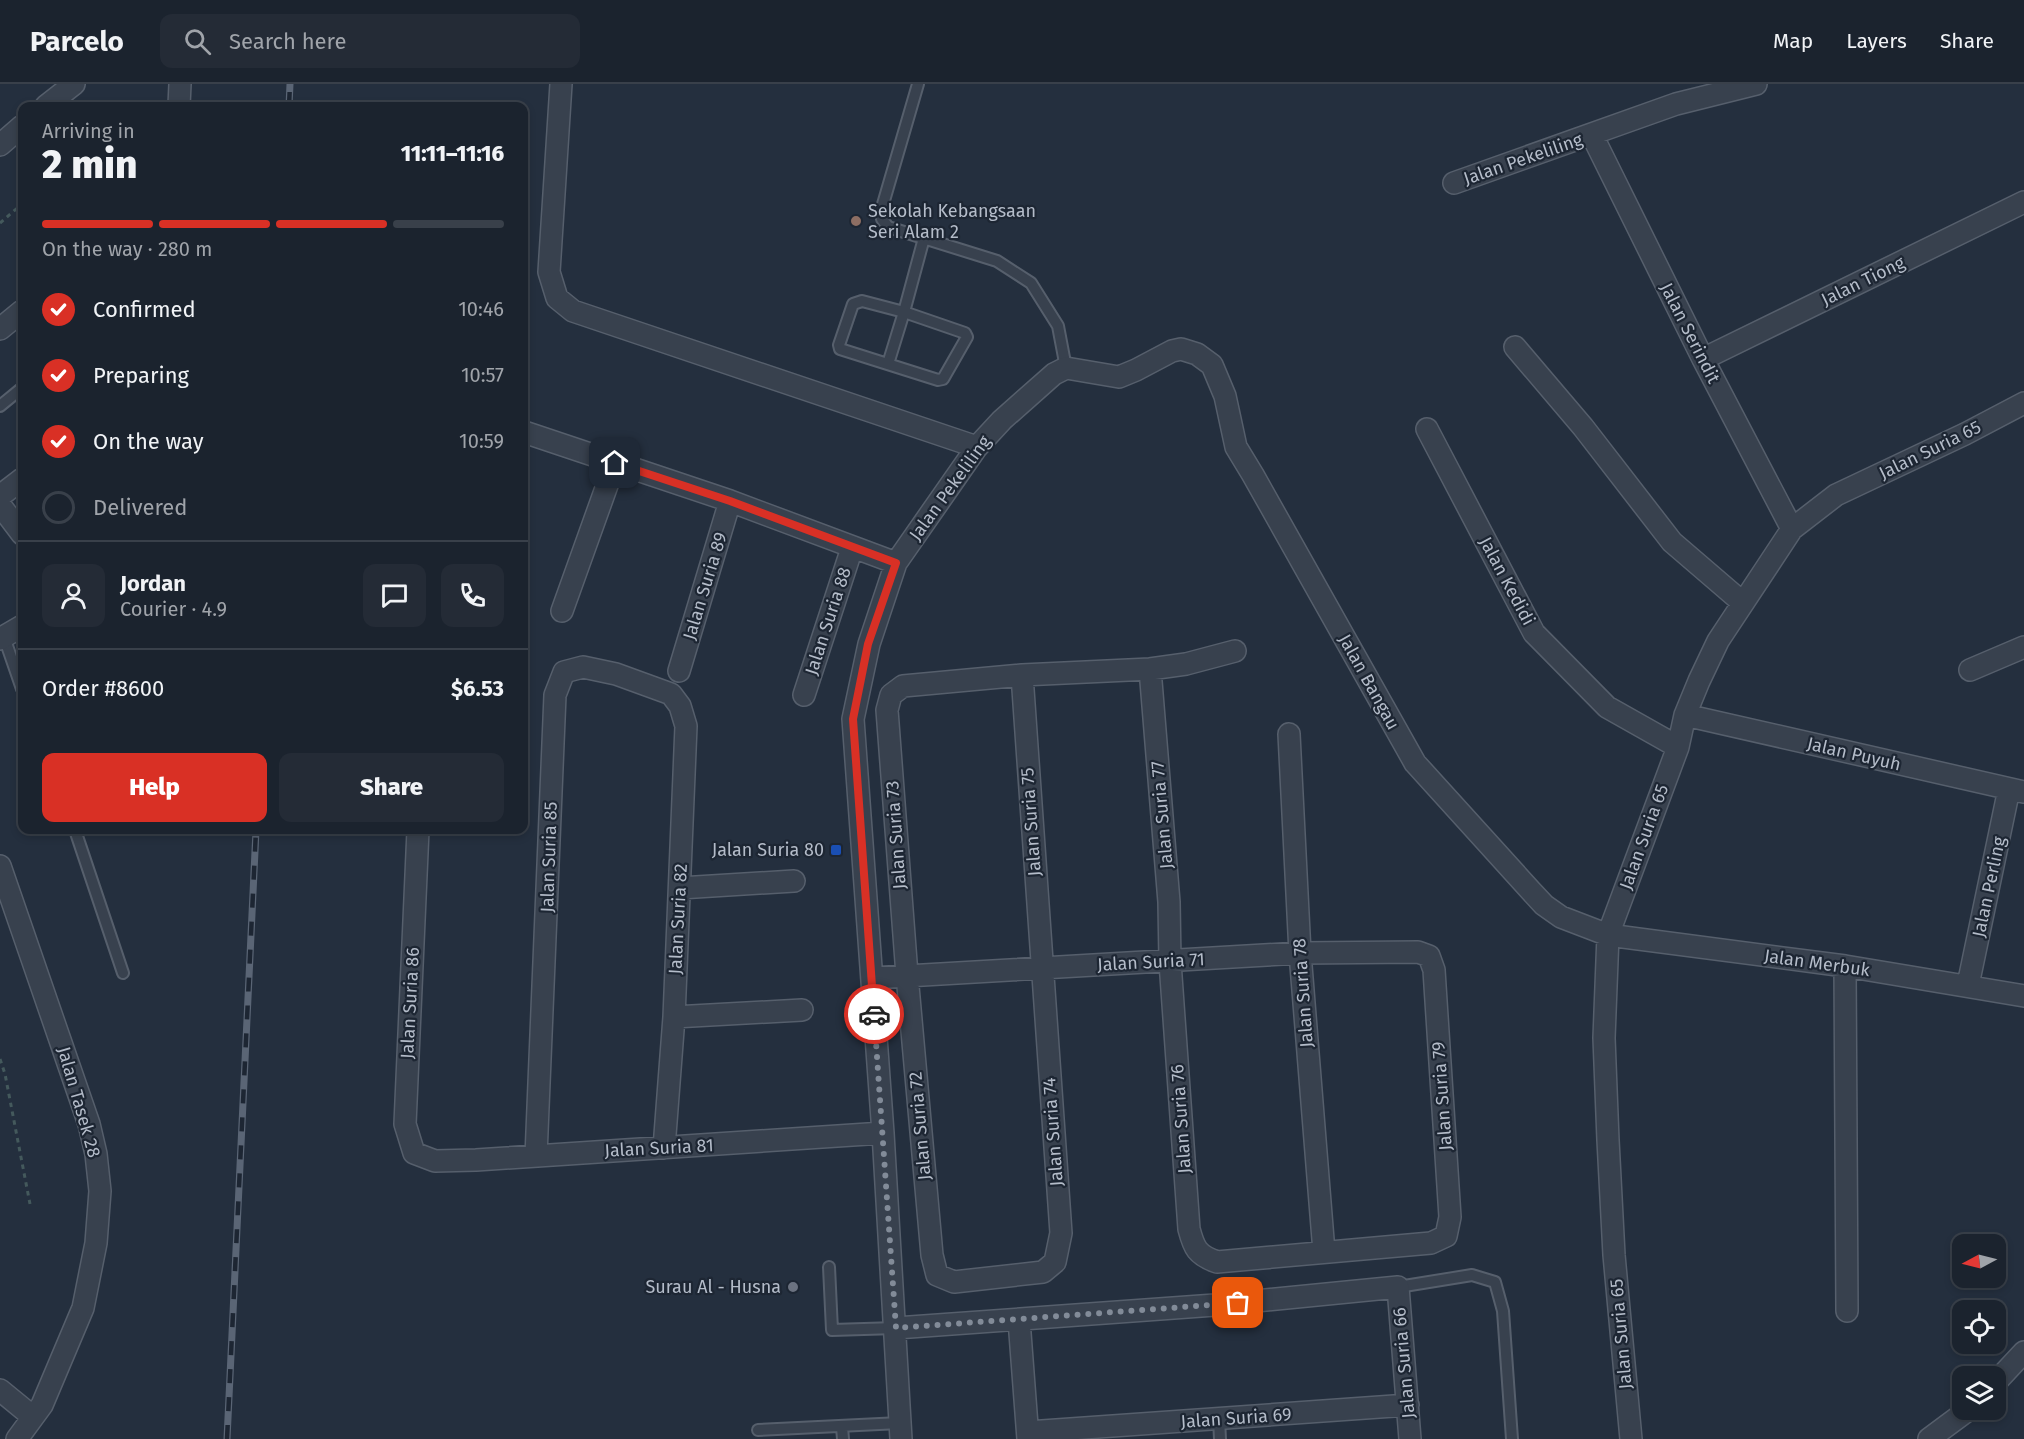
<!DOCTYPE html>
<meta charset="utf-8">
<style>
:root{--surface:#1b232e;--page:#242b36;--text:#f1f3f6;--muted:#a0a4aa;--line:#39404a;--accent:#d93025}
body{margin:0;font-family:"Fira Sans",sans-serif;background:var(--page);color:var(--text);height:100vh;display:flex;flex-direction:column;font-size:22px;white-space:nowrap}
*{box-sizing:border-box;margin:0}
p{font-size:20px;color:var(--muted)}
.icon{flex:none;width:33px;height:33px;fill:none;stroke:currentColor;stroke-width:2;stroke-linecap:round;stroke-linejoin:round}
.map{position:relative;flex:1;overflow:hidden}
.details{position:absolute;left:18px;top:18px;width:510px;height:732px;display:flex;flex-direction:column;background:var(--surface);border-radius:12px;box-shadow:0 3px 9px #0003,0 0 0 2px var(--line)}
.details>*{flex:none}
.needle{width:39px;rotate:263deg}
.controls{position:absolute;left:1952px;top:1150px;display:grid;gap:12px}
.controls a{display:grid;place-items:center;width:54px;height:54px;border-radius:12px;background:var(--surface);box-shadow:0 3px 9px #0003,0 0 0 2px var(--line);font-size:30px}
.pin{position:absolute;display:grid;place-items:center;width:51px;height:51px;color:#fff;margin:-26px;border-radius:12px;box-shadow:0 3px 9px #0006}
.courier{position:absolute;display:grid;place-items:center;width:60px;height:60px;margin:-30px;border:4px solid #d93025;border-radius:50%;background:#fff;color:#222;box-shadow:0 2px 8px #0007}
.head em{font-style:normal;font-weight:800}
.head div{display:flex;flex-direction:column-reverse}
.head{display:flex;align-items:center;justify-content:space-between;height:102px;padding:0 24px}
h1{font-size:39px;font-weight:800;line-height:45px}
.bar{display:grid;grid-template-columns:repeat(4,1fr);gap:9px 6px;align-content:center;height:72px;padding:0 24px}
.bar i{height:8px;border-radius:4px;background:var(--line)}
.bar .on{background:var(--accent)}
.bar p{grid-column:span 4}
.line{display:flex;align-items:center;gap:15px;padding:0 24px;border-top:2px solid var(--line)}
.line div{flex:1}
.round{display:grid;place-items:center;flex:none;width:63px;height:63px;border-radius:12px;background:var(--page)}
ol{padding:0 24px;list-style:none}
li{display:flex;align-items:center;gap:18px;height:66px}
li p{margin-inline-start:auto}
li .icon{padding:6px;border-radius:50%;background:var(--accent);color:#fff;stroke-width:4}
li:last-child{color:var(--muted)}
li i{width:33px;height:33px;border:3px solid var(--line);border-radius:50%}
.button{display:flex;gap:12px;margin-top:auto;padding:12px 24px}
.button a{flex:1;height:69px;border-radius:12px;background:var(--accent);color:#fff;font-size:24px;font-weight:800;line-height:69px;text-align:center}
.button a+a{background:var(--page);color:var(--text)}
header{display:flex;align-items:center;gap:36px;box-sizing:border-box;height:84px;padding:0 30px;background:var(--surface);border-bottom:2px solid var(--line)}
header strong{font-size:28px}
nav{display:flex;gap:33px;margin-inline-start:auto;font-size:21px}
.search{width:420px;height:54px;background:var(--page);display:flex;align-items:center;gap:15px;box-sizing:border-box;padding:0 21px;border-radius:12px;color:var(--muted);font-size:22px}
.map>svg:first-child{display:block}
</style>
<header>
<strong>Parcelo</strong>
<div class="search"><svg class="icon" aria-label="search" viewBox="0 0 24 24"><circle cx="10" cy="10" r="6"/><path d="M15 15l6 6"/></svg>Search here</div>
<nav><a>Map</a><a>Layers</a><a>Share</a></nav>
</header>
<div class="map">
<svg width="2024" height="1355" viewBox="0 0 2024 1355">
<rect width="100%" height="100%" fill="#242f3e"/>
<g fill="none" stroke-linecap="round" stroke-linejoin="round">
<g stroke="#565f6c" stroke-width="14">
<path id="lane" d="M 918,0 L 881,127 L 882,135 L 888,143 L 997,177 L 1031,199 L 1058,242 L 1066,284
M 888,280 L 904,228 L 965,249 L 967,253 L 943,295 L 938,296 L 840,265 L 839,261 L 853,220 L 862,217 L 904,228 L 924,154
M 0,322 L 22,304
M 4,553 L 22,605
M 75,746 L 123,889
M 829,1183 L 832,1246 L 896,1244
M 1398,1203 L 1472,1191 L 1495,1198 L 1503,1227 L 1512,1355
M 1219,1335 L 1220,1355
M 842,1343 L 843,1355
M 758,1346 L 900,1339"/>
</g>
<g stroke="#565f6c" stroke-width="24">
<path id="street" d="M 561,0 L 549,188 L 557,214 L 573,227 L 977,363
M 46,22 L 74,0
M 179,22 L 180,0
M 1592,51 L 1703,275 L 1792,445
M 0,61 L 22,42
M 1454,99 L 1676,20 L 1756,0
M 0,245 L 22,227
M 1515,263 L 1583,343 L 1672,458 L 1743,519
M 1703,275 L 2024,118
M 1427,345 L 1534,549 L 1607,623 L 1678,663
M 524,348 L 730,417 L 896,479
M 0,412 L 22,395
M 0,421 L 22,450
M 562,527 L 615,379
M 0,555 L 22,542
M 1970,586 L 2024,563
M 679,587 L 730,417
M 1022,591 L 1061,1149 L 1055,1178 L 1043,1188 L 954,1198 L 937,1191 L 932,1171 L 907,891 L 887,626 L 891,611 L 903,602 L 1022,591 L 1150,585 L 1186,580 L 1235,567
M 804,611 L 852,464
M 1685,631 L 2024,708
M 1289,650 L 1300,869 L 1324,1168
M 418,746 L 405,1040 L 414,1069 L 435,1077 L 476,1076 L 883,1049
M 0,782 L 89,1040 L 96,1070 L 100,1107 L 96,1159 L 83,1224 L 42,1321 L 17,1355
M 680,804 L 794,797
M 1845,882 L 1847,1227
M 872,894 L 1300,869 L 1418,868 L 1429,872 L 1434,886 L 1450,1133 L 1446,1152 L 1431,1159 L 1217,1178 C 1197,1171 1194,1164 1189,1145 L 1170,878 L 1169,818 L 1150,585
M 1968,901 L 2009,705
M 674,933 L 802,926
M 536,1072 L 555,611 L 564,588 L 583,583 L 616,590 L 671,610 L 680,622 L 686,642 L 674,933 L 664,1064
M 1019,1236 L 1028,1355
M 896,1244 L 1215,1221 L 1398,1203 L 1410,1355
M 1995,1299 L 2024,1268
M 0,1306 L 33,1333
M 1028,1348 L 1408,1321
M 901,1355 L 883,1049 L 853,635 L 869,560 L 896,479 L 977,363 L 1002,336 L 1054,290 L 1066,284 L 1119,293 L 1136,286 L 1172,267 L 1181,265 L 1197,270 L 1212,281 L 1225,312 L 1236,363 L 1253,391 L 1415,679 L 1531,807 L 1544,821 L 1561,833 L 1608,851 L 1845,882 L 2024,912
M 1631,1355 L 1614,1171 L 1608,1056 L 1604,954 L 1608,851 L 1678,663 L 1685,631 L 1699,597 L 1718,557 L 1792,445 L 1836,411 L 1965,350 L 2024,319
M 1929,1355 L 1968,1326"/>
</g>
<path stroke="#44595c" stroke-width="3" stroke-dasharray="4.5 4.5" stroke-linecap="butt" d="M 0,139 L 22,120
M 0,975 L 5,990 L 30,1120"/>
<use href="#lane" stroke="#38414e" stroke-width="10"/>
<use href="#street" stroke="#38414e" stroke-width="21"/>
<g stroke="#5a6575" stroke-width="7">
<path id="rail" d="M 289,22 L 290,0
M 227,1355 L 256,746"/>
</g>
<use href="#rail" stroke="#1d2633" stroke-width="4.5" stroke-dasharray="14" stroke-linecap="butt"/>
</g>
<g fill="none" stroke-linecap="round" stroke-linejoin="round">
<path stroke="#828b98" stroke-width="6" stroke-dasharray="0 10.8" d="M 874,930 L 896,1244 L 1238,1219"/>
<path stroke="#d93025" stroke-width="8" d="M 615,379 L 730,417 L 896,479 L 868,560 L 853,635 L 874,930"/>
</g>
<circle fill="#8d6e63" stroke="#1d2633" stroke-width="2" cx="856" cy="137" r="6"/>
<rect fill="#1a4fb4" stroke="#1d2633" stroke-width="2" x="830" y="760" width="12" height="12" rx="3"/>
<circle fill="#6b7280" stroke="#1d2633" stroke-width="2" cx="793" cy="1203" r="6"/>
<g text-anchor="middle" stroke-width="4.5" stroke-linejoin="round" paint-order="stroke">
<g font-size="18" fill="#b4bcc9" stroke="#1d2633">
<text transform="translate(1523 75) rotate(-19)" y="6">Jalan Pekeliling</text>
<text transform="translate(1863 197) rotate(-26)" y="6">Jalan Tiong</text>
<text transform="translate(1690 249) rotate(63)" y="6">Jalan Serindit</text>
<text transform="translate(1930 366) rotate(-26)" y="6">Jalan Suria 65</text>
<text transform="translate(950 404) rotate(-54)" y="6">Jalan Pekeliling</text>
<text transform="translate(1507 497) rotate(62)" y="6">Jalan Kedidi</text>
<text transform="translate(705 502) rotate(-73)" y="6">Jalan Suria 89</text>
<text transform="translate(828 537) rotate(-72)" y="6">Jalan Suria 88</text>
<text transform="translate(1369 598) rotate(61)" y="6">Jalan Bangau</text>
<text transform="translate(1854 670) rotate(13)" y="6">Jalan Puyuh</text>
<text transform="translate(1162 731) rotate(-95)" y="6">Jalan Suria 77</text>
<text transform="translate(1031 738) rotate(-94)" y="6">Jalan Suria 75</text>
<text transform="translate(896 751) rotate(-94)" y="6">Jalan Suria 73</text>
<text transform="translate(1644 753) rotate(-70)" y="6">Jalan Suria 65</text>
<text transform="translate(549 773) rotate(-88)" y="6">Jalan Suria 85</text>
<text transform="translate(1989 803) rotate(-78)" y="6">Jalan Perling</text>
<text transform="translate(678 835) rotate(-87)" y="6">Jalan Suria 82</text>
<text transform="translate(1151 878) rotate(-3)" y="6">Jalan Suria 71</text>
<text transform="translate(1817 879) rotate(8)" y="6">Jalan Merbuk</text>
<text transform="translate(1303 909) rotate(-94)" y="6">Jalan Suria 78</text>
<text transform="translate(410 919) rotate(-87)" y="6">Jalan Suria 86</text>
<text transform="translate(1442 1012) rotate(-94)" y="6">Jalan Suria 79</text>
<text transform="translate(79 1018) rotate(74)" y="6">Jalan Tasek 28</text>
<text transform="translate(1181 1035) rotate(-94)" y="6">Jalan Suria 76</text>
<text transform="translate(920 1042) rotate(-95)" y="6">Jalan Suria 72</text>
<text transform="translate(1053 1048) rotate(-94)" y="6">Jalan Suria 74</text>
<text transform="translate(659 1064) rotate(-3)" y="6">Jalan Suria 81</text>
<text transform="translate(1621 1250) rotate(-95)" y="6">Jalan Suria 65</text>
<text transform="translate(1404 1279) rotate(-95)" y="6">Jalan Suria 66</text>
<text transform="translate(1236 1334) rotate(-4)" y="6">Jalan Suria 69</text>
</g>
<g font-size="18" fill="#b4bcc9" stroke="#1d2633" text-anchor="end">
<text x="868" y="133" text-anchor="start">Sekolah Kebangsaan<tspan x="868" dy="21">Seri Alam 2</tspan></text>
<text x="824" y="772">Jalan Suria 80</text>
<text x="781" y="1209">Surau Al - Husna</text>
</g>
</g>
</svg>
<div class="controls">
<a><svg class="needle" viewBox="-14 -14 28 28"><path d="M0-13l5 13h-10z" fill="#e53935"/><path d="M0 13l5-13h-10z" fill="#a0a4aa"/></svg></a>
<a><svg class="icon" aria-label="locate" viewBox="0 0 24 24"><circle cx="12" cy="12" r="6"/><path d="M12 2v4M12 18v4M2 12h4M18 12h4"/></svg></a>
<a><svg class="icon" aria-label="layers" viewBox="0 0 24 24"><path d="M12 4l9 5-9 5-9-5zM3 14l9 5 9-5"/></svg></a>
</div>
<div class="pin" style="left:1238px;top:1219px;background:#ea580c"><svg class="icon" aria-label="bag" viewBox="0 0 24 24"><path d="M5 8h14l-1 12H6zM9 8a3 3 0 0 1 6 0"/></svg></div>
<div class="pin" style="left:615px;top:379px;background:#1f2937"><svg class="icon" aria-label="home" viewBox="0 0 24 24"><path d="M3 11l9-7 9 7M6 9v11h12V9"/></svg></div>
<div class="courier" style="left:874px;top:930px"><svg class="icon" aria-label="car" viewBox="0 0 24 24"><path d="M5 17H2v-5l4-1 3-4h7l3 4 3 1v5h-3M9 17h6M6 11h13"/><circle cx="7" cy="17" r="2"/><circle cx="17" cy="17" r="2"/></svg></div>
<section class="details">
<div class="head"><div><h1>2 min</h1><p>Arriving in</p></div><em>11:11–11:16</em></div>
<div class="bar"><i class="on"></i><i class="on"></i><i class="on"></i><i></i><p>On the way · 280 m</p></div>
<ol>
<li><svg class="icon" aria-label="check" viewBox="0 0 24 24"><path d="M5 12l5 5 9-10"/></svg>Confirmed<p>10:46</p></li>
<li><svg class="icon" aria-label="check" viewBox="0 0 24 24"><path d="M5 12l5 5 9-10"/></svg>Preparing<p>10:57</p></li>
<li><svg class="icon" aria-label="check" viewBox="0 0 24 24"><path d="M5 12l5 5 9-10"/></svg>On the way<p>10:59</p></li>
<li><i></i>Delivered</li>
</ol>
<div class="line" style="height:108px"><a class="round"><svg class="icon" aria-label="person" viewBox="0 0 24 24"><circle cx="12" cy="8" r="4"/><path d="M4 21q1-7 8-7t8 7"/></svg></a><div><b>Jordan</b><p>Courier · 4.9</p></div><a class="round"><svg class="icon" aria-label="chat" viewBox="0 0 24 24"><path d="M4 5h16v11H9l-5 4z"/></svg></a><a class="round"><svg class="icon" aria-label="phone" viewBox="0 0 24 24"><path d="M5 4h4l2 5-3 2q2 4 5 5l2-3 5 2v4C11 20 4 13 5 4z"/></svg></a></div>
<div class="line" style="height:78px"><div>Order #8600</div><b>$6.53</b></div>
<div class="button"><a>Help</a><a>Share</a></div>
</section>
</div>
